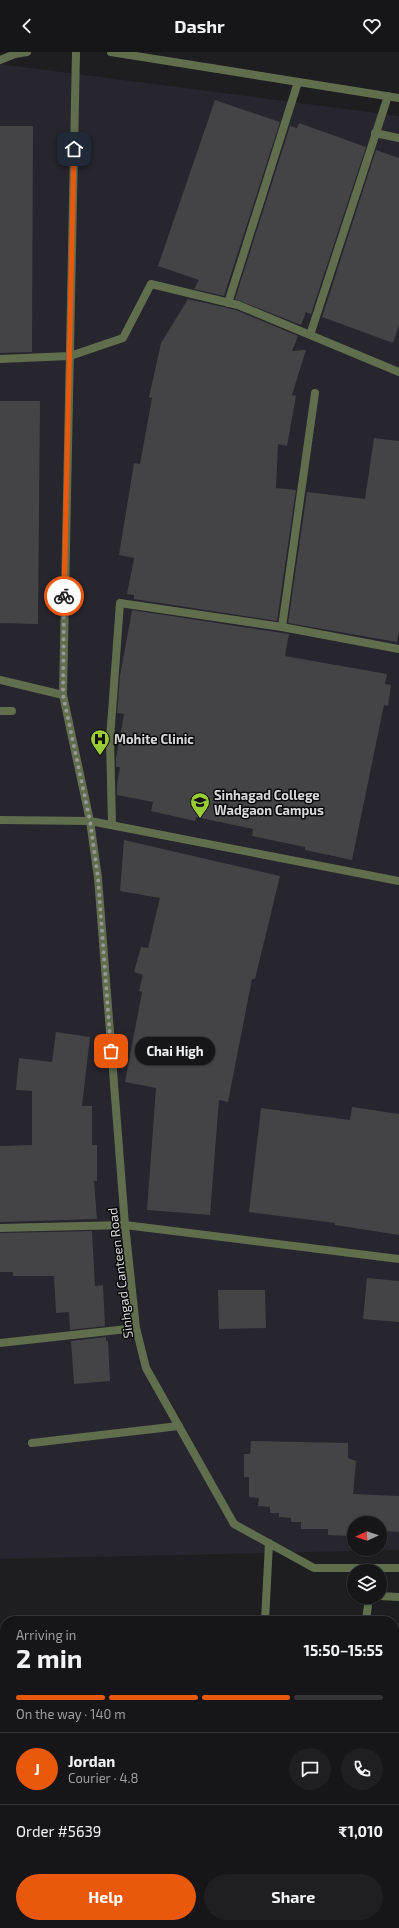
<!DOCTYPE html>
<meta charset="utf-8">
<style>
:root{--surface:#161618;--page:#1f1f21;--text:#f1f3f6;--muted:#9e9fa2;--line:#353537;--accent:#ea580c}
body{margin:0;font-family:"Exo 2",sans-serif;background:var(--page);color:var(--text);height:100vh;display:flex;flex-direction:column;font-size:15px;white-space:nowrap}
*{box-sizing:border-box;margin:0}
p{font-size:13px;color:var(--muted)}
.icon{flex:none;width:22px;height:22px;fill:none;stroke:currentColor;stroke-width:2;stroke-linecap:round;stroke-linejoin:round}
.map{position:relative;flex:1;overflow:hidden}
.side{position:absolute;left:0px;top:1564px;width:399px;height:312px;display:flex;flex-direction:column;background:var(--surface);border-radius:16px 16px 0 0;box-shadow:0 1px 3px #0004,0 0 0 1px var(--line)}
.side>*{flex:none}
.needle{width:26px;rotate:267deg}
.buttons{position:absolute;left:347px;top:1464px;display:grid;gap:8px}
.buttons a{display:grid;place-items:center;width:40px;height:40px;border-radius:50%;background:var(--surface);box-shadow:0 1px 3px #0004,0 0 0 1px var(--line);font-size:20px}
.pin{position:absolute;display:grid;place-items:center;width:34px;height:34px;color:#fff;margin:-17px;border-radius:8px;box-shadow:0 2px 6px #0006}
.courier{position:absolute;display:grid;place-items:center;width:40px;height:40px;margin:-20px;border:3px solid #ea580c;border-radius:50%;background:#fff;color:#222;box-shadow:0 1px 5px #0007}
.bubble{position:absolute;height:28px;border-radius:14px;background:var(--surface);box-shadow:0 1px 3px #0004,0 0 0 1px var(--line);font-size:13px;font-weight:700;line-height:28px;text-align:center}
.headline em{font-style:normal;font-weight:700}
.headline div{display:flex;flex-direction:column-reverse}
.headline{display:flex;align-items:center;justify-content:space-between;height:68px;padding:0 16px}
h1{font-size:26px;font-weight:700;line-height:30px}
.bar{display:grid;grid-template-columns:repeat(4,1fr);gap:6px 4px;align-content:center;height:48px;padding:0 16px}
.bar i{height:5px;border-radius:3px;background:var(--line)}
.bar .active{background:var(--accent)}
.bar p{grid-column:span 4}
.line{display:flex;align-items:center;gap:10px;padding:0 16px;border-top:1px solid var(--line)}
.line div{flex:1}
.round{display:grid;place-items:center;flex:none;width:42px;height:42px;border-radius:21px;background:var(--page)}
.primary-button{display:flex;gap:8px;margin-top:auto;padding:8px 16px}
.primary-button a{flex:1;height:46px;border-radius:24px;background:var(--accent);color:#fff;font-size:16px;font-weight:700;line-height:46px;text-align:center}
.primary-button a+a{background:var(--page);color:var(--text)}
header{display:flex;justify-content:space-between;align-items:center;height:52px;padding:0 16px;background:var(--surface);font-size:18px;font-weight:700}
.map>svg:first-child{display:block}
</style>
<header><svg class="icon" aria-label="back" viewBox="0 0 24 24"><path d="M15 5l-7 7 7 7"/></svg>Dashr<svg class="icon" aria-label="heart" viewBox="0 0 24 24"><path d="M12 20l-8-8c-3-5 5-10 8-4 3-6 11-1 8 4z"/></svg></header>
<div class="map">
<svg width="399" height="1876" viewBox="0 0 399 1876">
<rect width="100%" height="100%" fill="#1e1e20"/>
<path fill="#27252d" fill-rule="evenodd" d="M 0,12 L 399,64 L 399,1498 L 0,1507 ZM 354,1471 L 380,1471 L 380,1497 L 354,1497 Z"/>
<path fill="#444346" d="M 215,48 L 280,70 L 224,244 L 194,237 L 199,228 L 158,214 Z
M 299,71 L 366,95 L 311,262 L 306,260 L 301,273 L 235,247 L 290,74 L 297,76 Z
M 0,74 L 33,74 L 32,300 L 0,301 Z
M 376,98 L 399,106 L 399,273 L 393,291 L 322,265 Z
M 188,247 L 236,258 L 298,284 L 292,299 L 306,298 L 292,343 L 296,344 L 287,394 L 278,392 L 276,436 L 296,438 L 277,569 L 134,547 L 134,543 L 127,542 L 134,506 L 119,503 L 134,411 L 140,412 L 152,346 L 149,345 L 161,291 Z
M 0,349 L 40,349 L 38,572 L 0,571 Z
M 374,386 L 399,389 L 399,579 L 397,590 L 288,571 L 307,440 L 365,447 Z
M 132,558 L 289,582 L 285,604 L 387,622 L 385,632 L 391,633 L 388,654 L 384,653 L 352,808 L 305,798 L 305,795 L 252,784 L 253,777 L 196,765 L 195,769 L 151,759 L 153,750 L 117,743 L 117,732 L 120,715 L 116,715 L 116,706 L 124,662 L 117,661 L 120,624 Z
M 124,788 L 280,824 L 255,927 L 252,927 L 228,1050 L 219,1048 L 210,1163 L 147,1158 L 156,1036 L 125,1030 L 142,940 L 139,939 L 143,923 L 134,920 L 141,895 L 148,896 L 160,846 L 120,839 Z
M 56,980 L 90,985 L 82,1054 L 92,1054 L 92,1093 L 97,1093 L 97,1129 L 94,1129 L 97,1167 L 0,1170 L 0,1094 L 32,1093 L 32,1039 L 16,1038 L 19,1006 L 52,1010 Z
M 352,1055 L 399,1062 L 399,1183 L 335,1173 L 335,1171 L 249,1160 L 261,1056 L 350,1068 Z
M 92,1179 L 95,1234 L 103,1233 L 105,1274 L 70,1278 L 69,1260 L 56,1261 L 54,1224 L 13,1224 L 13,1220 L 0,1220 L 0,1181 Z
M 367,1226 L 399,1229 L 399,1270 L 363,1267 Z
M 218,1238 L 265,1238 L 266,1276 L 219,1277 Z
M 106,1285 L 106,1289 L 108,1289 L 110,1329 L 74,1332 L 71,1289 Z
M 251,1389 L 348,1391 L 348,1406 L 356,1409 L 353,1442 L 399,1444 L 399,1480 L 380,1479 L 380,1471 L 354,1471 L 354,1478 L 350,1478 L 350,1484 L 328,1483 L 328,1477 L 301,1477 L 301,1470 L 291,1470 L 291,1466 L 279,1465 L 279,1461 L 270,1461 L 270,1455 L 258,1454 L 259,1446 L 249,1445 L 249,1425 L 244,1425 L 244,1402 L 250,1402 Z"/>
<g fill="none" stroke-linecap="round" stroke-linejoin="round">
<path stroke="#616e4e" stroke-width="8" d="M 0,8 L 15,2 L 27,0
M 375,81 L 399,86
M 228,251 L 298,30
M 310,283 L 388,44
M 0,307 L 70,304 L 123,286 L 151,232 L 238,253 L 399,320
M 380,1544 L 399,1545
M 366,1569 L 369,1545
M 394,1756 L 399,1756"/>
<path stroke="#616e4e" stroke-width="8" d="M 76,0 L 63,643 L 90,769 L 98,826 L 125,1173 L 136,1276 L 146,1316 L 234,1472 L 314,1516 L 399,1516
M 111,0 L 399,46
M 282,575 L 315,341
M 0,628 L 63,643
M 0,659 L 12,659
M 0,768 L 90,769 L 399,829
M 112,772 L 110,687 L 120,551 L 282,575 L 399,597
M 0,1176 L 125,1173 L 399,1207
M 0,1291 L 136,1276
M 32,1391 L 179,1374
M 265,1569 L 269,1491
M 367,1871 L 368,1876"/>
</g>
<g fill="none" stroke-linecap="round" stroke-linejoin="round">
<path stroke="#979799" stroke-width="4" stroke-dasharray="0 7.2" d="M 64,544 L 63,643 L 90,769 L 98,826 L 111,999"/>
<path stroke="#ea580c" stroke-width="5" d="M 64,544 L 74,97"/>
</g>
<defs>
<g id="hospital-pin" transform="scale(1)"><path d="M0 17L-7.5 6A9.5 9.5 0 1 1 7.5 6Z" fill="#99cb35" stroke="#080809"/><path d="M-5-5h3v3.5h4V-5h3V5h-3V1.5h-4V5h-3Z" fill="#111"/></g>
<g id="university-pin" transform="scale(1)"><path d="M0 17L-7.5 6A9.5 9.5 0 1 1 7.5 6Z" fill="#99cb35" stroke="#080809"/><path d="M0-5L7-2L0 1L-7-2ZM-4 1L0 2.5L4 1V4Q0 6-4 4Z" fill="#111"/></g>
</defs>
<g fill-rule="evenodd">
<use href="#hospital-pin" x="100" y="687"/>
<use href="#university-pin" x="200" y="750"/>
</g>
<g text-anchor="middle" stroke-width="3" stroke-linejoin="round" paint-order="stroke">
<g font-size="13" font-weight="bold" fill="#d8d8da" stroke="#080809" text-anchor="start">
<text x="114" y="692">Mohite Clinic</text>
<text x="214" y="748">Sinhagad College<tspan x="214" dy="15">Wadgaon Campus</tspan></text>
</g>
<g font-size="13" fill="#d8d8da" stroke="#080809">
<text transform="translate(120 1221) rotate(-97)" y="5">Sinhgad Canteen Road</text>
</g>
</g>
</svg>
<div class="buttons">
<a><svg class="needle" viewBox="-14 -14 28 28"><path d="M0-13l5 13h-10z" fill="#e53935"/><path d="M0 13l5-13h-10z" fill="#9e9fa2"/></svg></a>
<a><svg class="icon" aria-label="layers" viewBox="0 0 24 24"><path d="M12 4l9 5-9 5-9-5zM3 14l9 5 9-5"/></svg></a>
</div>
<div class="pin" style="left:111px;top:999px;background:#ea580c"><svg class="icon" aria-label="bag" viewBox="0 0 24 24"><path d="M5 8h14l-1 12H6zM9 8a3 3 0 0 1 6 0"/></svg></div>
<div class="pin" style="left:74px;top:97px;background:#1f2937"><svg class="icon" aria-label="home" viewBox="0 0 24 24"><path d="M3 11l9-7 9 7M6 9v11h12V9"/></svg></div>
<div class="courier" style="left:64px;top:544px"><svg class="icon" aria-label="bike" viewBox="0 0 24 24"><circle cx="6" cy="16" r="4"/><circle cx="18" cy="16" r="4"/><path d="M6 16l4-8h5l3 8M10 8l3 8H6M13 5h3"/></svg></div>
<div class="bubble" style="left:135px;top:985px;width:80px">Chai High</div>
<section class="side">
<div class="headline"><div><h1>2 min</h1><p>Arriving in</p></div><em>15:50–15:55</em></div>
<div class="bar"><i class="active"></i><i class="active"></i><i class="active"></i><i></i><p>On the way · 140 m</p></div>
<div class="line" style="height:72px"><b class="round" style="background:var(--accent);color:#fff">J</b><div><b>Jordan</b><p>Courier · 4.8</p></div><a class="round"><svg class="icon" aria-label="chat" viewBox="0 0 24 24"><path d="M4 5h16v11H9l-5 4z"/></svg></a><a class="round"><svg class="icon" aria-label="phone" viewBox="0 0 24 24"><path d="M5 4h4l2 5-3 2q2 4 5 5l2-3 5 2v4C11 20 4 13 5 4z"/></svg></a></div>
<div class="line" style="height:52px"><div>Order #5639</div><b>₹1,010</b></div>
<div class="primary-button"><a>Help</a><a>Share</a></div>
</section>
</div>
